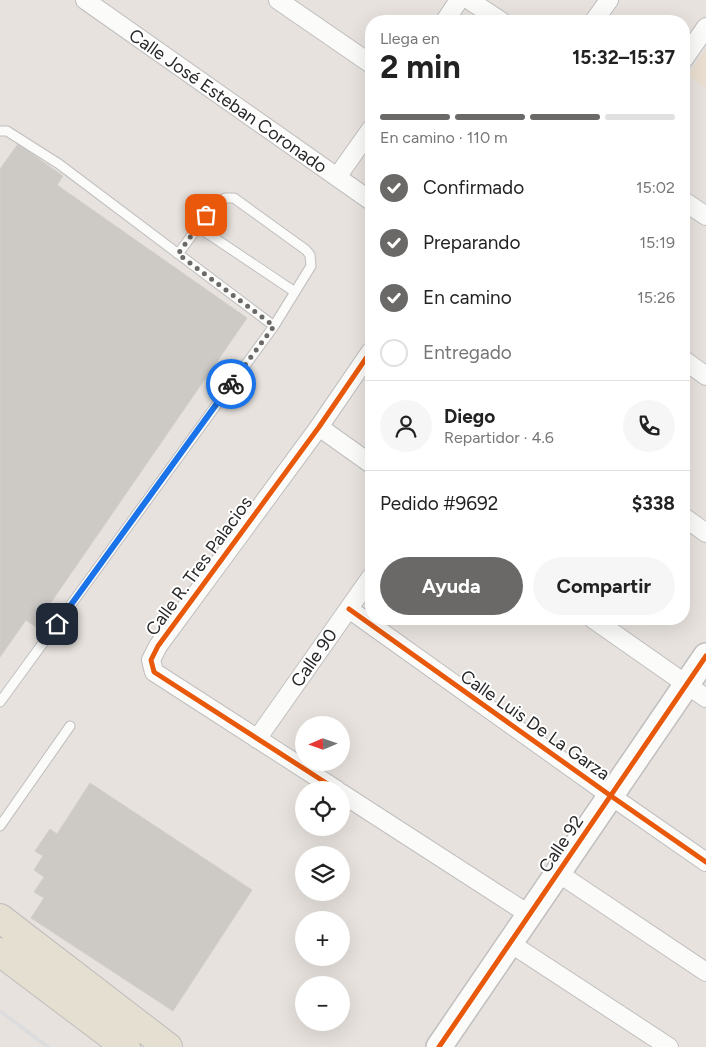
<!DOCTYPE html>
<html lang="es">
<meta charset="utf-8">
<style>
body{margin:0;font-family:Figtree,sans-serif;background:#f6f6f6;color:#222;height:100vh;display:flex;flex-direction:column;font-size:19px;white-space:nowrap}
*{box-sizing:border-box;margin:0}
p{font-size:16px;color:#767676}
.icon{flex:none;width:28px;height:28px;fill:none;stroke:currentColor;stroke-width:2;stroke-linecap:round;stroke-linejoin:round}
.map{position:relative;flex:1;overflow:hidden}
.panel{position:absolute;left:365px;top:15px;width:325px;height:610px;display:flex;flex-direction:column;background:#fff;border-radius:20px;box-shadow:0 5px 20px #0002}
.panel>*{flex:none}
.needle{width:32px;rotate:268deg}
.controls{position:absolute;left:295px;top:716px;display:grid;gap:10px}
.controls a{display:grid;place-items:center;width:55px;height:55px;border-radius:50%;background:#fff;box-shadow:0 5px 20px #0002;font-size:25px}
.pin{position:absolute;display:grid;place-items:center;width:42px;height:42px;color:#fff;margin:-21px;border-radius:10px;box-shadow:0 2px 8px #0006}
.courier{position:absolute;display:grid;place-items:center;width:50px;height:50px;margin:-25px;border:4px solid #1a73e8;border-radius:50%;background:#fff;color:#222;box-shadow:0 1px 6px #0007}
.head em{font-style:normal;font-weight:700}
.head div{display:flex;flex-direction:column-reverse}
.head{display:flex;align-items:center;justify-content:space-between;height:85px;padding:0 15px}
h1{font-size:32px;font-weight:700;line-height:38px}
.bar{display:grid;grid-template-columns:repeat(4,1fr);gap:8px 5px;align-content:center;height:60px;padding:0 15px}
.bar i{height:6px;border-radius:4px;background:#e0e0e0}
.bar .active{background:#6b6967}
.bar p{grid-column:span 4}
.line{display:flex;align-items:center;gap:12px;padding:0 15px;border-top:1px solid #e0e0e0}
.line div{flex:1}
.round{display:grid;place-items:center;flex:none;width:52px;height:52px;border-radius:26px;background:#f6f6f6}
ol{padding:0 15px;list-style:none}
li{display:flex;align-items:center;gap:15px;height:55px}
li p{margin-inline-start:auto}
li .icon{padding:5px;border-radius:50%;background:#6b6967;color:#fff;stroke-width:4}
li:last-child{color:#767676}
li i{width:28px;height:28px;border:2px solid #e0e0e0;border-radius:50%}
.button{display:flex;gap:10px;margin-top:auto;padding:10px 15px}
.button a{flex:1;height:58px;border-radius:30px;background:#6b6967;color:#fff;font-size:20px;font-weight:700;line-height:58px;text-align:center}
.button a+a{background:#f6f6f6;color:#222}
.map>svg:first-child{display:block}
</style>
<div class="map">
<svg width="706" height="1047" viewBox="0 0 706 1047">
<rect width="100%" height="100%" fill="#e7e2dd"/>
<!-- education -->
<path fill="#eadfd1" d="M 706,49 L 706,88 L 688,75 Z"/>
<!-- building -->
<path fill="#cdcac6" stroke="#d2cec9" d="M 18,144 L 63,176 L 57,185 L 247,318 L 43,614 L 47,617 L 39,629 L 26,620 L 0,657 L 0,169 Z
M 90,783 L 252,890 L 173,1011 L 31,918 L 44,898 L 34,892 L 44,877 L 34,870 L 43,856 L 35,851 L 50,829 L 57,834 Z"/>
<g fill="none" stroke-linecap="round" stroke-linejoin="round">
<defs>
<path id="lane" d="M 0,131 L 7,131 L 59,164 L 274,326
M 198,227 L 295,292
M 0,702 L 274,326 L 311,266 L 310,255 L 306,250 L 234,198 L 225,198 L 215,204 L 178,254
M 0,826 L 70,726"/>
<path id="street" d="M 85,0 L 371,201
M 278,0 L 371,64
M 469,0 L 501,21
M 445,21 L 459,0
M 594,21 L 609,0
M 684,59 L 706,27
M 337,177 L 371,129
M 684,201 L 706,216
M 684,360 L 706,376
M 319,427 L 371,464
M 684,517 L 706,533
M 349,609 L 611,796 L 706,862
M 593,619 L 706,698
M 257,739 L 371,577
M 337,790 L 154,672 L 151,660 L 158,646 L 319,427 L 371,351
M 341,793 L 530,915
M 558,873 L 706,972
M 510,943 L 669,1047"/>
<path id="secondary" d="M 439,1047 L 706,656"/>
<path id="primary" d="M 0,918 L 168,1047
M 0,952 L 126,1047"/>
</defs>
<!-- lane casing -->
<use href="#lane" stroke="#c0bebf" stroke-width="11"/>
<!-- street casing -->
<use href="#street" stroke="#c0bebf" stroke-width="20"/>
<!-- secondary casing -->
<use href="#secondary" stroke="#c0bebf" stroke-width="28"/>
<!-- primary casing -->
<use href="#primary" stroke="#bfbdbc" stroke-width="30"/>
<!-- lane -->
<use href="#lane" stroke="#fbfbfa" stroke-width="9"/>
<!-- street -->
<use href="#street" stroke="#fbfbfa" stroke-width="18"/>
<!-- secondary -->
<use href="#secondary" stroke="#fbfbfa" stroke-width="25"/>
<!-- primary -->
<use href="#primary" stroke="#e5dfd2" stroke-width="28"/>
<!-- rail -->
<path stroke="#dcdcde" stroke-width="4" d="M 0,1011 L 48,1047"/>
<defs>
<path id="cycleway" d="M 349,609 L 611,796 L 706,862
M 337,790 L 154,672 L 151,660 L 158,646 L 319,427 L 371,351
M 439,1047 L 706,656"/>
</defs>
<!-- cycleway casing -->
<use href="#cycleway" stroke="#fff" stroke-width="8"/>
<!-- cycleway -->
<use href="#cycleway" stroke="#e8590c" stroke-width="5"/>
</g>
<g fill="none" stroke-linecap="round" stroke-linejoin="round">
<!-- done -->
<path stroke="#6b6967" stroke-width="5" stroke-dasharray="0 9" d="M 206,215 L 178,254 L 274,326 L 231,384"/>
<!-- route -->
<path stroke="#1a73e8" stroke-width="6" d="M 57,624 L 231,384"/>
</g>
<g text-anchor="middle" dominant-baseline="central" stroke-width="4" stroke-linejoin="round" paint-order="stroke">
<!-- street labels -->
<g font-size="18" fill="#282828" stroke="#fff">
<text transform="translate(228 101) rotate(35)">Calle José Esteban Coronado</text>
<text transform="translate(199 566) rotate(-54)">Calle R. Tres Palacios</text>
<text transform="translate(314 658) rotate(-55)">Calle 90</text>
<text transform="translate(535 725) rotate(35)">Calle Luis De La Garza</text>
<text transform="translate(561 844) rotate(-56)">Calle 92</text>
</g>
</g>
</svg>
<div class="controls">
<a><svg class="needle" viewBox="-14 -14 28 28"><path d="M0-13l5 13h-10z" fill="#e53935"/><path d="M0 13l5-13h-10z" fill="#767676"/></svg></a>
<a><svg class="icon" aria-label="locate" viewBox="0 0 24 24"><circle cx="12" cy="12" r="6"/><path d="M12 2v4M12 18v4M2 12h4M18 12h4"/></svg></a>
<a><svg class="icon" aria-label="layers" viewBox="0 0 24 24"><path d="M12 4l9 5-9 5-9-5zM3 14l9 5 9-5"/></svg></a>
<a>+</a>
<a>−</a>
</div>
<div class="pin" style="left:206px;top:215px;background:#ea580c"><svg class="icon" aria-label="bag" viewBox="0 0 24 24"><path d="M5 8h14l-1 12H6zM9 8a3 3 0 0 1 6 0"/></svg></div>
<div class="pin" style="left:57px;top:624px;background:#1f2937"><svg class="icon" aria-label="home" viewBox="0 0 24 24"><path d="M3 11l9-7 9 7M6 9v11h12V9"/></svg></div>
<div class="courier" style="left:231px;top:384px"><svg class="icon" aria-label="bike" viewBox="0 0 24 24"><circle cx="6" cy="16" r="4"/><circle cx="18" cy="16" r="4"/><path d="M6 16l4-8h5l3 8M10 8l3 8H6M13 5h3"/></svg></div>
<section class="panel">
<div class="head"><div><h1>2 min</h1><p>Llega en</p></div><em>15:32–15:37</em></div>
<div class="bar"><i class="active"></i><i class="active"></i><i class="active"></i><i></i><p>En camino · 110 m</p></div>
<ol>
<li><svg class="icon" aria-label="check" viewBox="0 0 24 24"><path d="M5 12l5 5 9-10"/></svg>Confirmado<p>15:02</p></li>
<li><svg class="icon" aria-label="check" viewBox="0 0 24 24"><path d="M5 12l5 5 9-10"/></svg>Preparando<p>15:19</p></li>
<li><svg class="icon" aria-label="check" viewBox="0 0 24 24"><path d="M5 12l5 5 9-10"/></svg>En camino<p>15:26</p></li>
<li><i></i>Entregado</li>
</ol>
<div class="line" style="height:90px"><a class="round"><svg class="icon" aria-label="person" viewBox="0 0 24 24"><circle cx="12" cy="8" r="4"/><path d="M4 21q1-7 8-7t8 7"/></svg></a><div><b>Diego</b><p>Repartidor · 4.6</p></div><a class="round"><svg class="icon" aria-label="phone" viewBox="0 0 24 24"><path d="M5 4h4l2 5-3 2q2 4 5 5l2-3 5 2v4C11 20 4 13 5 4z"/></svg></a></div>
<div class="line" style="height:65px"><div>Pedido #9692</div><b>$338</b></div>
<div class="button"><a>Ayuda</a><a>Compartir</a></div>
</section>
</div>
